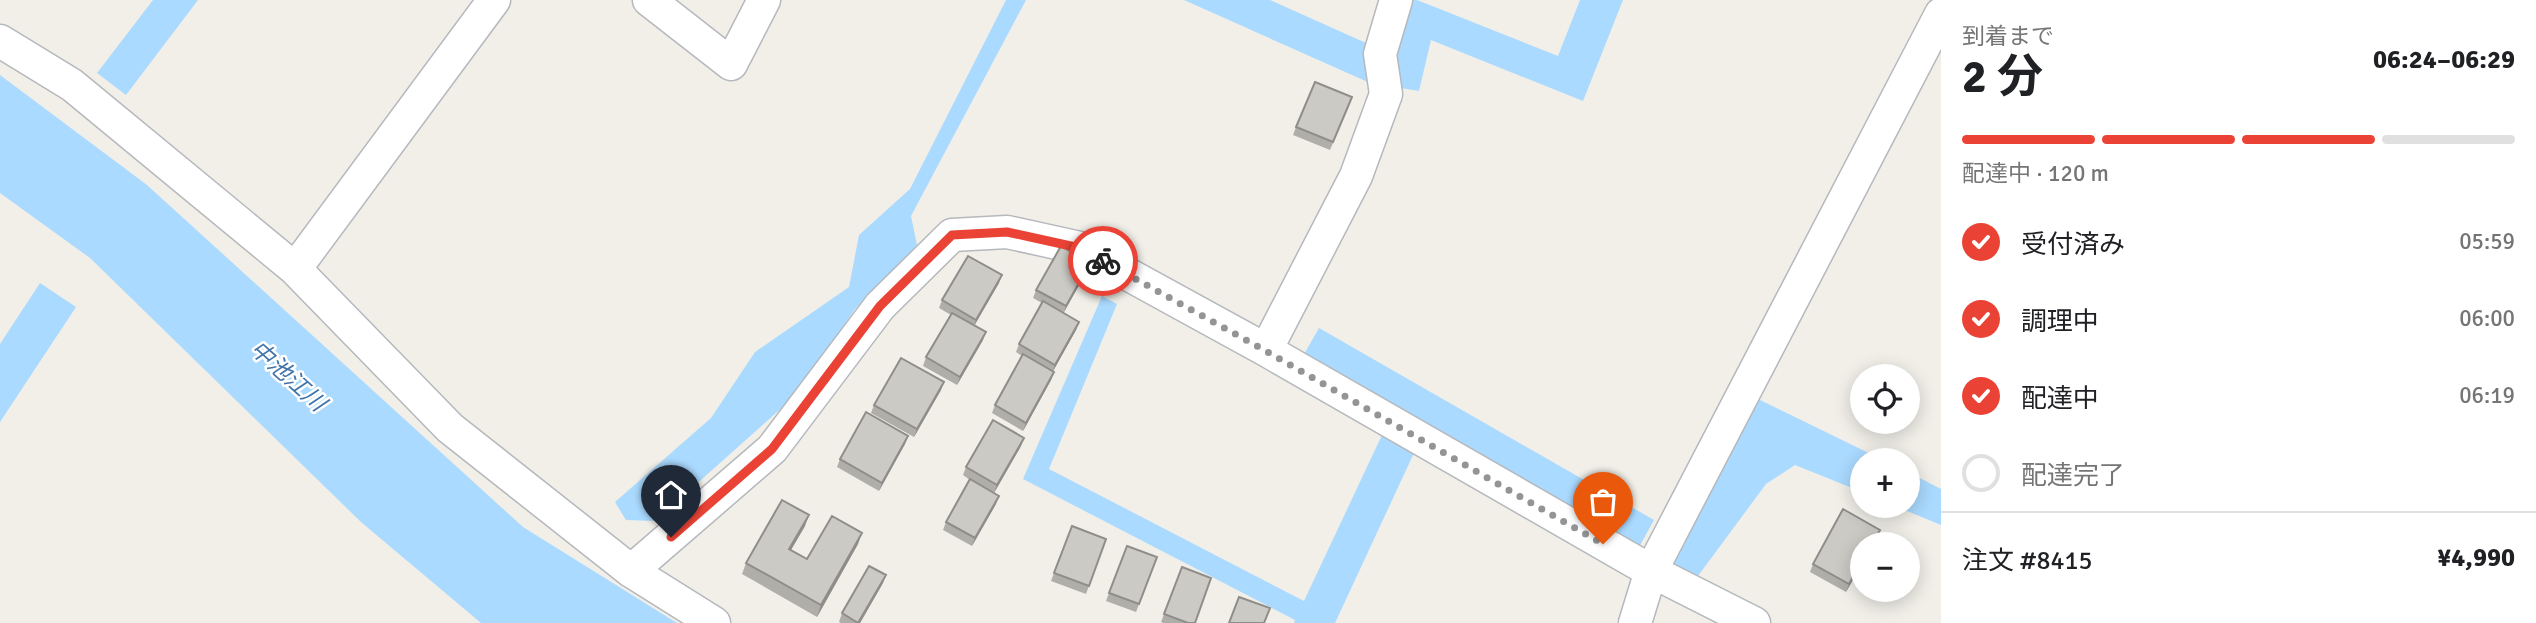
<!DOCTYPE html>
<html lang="ja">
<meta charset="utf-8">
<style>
body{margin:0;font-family:Signika,"Noto Sans JP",sans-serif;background:#f6f6f6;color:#202124;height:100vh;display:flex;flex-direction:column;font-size:26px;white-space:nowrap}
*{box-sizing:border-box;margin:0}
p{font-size:23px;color:#757577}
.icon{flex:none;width:38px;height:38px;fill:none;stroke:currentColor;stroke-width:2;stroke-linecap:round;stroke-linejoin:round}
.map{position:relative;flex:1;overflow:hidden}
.sheet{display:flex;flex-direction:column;background:#fff;width:595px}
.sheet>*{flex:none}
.buttons{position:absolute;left:1850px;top:364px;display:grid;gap:14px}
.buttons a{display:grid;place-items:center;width:70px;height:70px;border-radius:50%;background:#fff;box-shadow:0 4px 18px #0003;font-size:35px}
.pin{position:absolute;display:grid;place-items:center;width:60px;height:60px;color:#fff;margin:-72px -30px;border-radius:50% 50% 50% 0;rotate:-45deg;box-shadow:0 0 7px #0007}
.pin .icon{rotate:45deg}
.courier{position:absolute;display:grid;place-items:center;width:70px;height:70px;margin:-35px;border:5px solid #ea4335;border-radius:50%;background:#fff;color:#222;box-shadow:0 2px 9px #0007}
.head em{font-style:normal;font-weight:700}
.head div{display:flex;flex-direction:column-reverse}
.head{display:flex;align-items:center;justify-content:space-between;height:119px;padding:0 21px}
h1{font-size:46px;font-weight:700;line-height:52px}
.bar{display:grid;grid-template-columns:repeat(4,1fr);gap:10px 7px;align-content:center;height:84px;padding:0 21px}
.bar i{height:9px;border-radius:5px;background:#e0e0e0}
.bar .selected{background:#ea4335}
.bar p{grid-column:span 4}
.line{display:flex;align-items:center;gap:18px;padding:0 21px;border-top:2px solid #e0e0e0}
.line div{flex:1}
ol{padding:0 21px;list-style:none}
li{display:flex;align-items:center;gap:21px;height:77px}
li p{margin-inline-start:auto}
li .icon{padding:7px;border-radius:50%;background:#ea4335;color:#fff;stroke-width:4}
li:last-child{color:#757577}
li i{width:38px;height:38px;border:4px solid #e0e0e0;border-radius:50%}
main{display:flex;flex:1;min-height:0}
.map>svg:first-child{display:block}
</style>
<main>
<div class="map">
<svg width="1941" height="623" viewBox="0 0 1941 623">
<rect width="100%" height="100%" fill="#f1efe8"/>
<!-- water -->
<path fill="#aadaff" d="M 153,0 L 198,0 L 126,95 L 97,73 Z
M 1006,0 L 1026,0 L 911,216 L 917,245 L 855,309 L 795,396 L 655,521 L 626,520 L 615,502 L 711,418 L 755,352 L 849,287 L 859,235 L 910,189 Z
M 1184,0 L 1270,0 L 1366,43 L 1370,59 L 1394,64 L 1412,0 L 1417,0 L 1558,56 L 1580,0 L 1623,0 L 1583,101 L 1431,40 L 1419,91 L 1370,83 Z
M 0,75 L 147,185 L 523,527 L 677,623 L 481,623 L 361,522 L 90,258 L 0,193 Z
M 40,283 L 76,307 L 0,422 L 0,344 Z
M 1102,296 L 1117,304 L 1049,469 L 1304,601 L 1382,435 L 1414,453 L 1335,623 L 1294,623 L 1295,620 L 1023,479 Z
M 1319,328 L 1654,520 L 1638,549 L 1303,356 Z
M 1756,398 L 1883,460 L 1862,460 L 1862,492 L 1795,465 L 1766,484 L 1695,580 L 1668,565 Z
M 1908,472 L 1941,489 L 1941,525 L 1895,506 L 1908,506 Z"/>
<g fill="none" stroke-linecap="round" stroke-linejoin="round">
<defs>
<path id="minor" d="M 649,0 L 731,64 L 764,0
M 0,41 L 72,85 L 295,269 L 450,428 L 631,571 L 714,623
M 295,269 L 494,0
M 1266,350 L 1356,176 L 1386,94 L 1380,54 L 1396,0
M 631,571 L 772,449 L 880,306 L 952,235 L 1007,232 L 1080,248 L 1266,350 L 1651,571 L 1754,623
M 1635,623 L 1651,571 L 1941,14"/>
</defs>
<!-- minor casing -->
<use href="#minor" stroke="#b5b8bc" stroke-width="35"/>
<!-- minor -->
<use href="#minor" stroke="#fff" stroke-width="32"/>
</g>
<!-- wall -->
<path fill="#afaea9" d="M 1349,106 L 1330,150 L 1293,135 L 1296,127 Z
M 1087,271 L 1063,313 L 1079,322 L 1076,330 L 1053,371 L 1051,380 L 1023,431 L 992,413 L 995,405 L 1022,356 L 1016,352 L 1019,344 L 1042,303 L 1033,298 L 1036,290 Z
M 999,283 L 974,325 L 983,340 L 957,385 L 923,366 L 926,357 L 951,315 L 939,308 L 942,300 Z
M 941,390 L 914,437 L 871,413 L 874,405 Z
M 905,444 L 879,491 L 837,467 L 840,459 Z
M 1021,446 L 994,493 L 996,504 L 972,546 L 943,530 L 946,522 L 970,480 L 963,475 L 966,467 Z
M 805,526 L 791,550 L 807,559 L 858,544 L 817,617 L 742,574 L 746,563 Z
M 1072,526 L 1106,539 L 1086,594 L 1051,581 Z
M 1880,530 L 1877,538 L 1846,592 L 1810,572 L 1813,564 Z
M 1157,557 L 1136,612 L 1106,601 L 1109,593 Z
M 1182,567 L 1195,623 L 1163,623 L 1161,622 Z
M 883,583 L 860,623 L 841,623 L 839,622 L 842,613 Z"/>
<!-- shaded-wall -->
<path fill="#8f8d8a" d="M 1090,263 L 1087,271 L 1063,314 L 1066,306 Z
M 1002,275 L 999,283 L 973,328 L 976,320 Z
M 1079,322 L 1076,330 L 1052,373 L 1055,365 Z
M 986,332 L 983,340 L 957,385 L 960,377 Z
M 1054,372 L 1051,380 L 1023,431 L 1026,423 Z
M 944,382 L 941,390 L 914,437 L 917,429 Z
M 908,436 L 905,444 L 879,491 L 882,483 Z
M 1024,438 L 1021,446 L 994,493 L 997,485 Z
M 999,496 L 996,504 L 972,546 L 975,538 Z
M 809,515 L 805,526 L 785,560 L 789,549 Z
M 862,533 L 858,544 L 817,617 L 821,605 Z
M 1862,561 L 1862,564 L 1846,592 L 1849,584 Z
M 886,575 L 883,583 L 860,623 L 859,623 Z"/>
<!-- building -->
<path fill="#cccac5" stroke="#8f8d8a" stroke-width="2" d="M 1315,82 L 1352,97 L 1333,142 L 1296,127 Z
M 1061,246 L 1090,263 L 1066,306 L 1036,290 Z
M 968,256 L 1002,275 L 976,320 L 942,300 Z
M 1043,301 L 1079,322 L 1055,365 L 1019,344 Z
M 952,313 L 986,332 L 960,377 L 926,357 Z
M 1023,354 L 1054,372 L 1026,423 L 995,405 Z
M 901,358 L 944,382 L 917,429 L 874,405 Z
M 866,412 L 908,436 L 882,483 L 840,459 Z
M 993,420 L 1024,438 L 997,485 L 966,467 Z
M 970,479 L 999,496 L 975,538 L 946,522 Z
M 782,500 L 809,515 L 789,549 L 807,559 L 832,516 L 862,533 L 821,605 L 746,563 Z
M 1843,509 L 1880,530 L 1872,544 L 1862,544 L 1862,561 L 1849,584 L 1813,564 Z
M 1072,526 L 1106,539 L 1089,586 L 1054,573 Z
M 1127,546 L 1157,557 L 1139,604 L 1109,593 Z
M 869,566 L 886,575 L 858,623 L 842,613 Z
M 1182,567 L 1211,578 L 1195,623 L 1188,623 L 1164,614 Z
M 1239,597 L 1270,608 L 1264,623 L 1229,623 Z"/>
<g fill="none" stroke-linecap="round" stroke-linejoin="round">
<!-- done -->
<path stroke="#929495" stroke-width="7" stroke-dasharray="0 12.6" d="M 1103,261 L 1266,351 L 1603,544"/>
<!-- route -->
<path stroke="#ea4335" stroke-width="9" d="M 671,537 L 772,449 L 880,306 L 952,235 L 1007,232 L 1080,248 L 1103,261"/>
</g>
<g text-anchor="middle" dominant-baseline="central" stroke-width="5" stroke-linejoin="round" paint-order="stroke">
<!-- water labels -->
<g font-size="23" font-style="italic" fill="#4174aa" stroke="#fff">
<text transform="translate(288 376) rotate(42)">中池江川</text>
</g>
</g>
</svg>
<div class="buttons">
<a><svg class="icon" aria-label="locate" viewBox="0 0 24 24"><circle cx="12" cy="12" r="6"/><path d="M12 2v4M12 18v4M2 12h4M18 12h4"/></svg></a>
<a>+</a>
<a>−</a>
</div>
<div class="pin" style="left:1603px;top:544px;background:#ea580c"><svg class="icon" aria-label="bag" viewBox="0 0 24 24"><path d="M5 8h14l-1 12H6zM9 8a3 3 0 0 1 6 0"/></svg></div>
<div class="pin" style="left:671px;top:537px;background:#1f2937"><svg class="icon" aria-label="home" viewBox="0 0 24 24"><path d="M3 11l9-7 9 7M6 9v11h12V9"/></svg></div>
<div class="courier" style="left:1103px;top:261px"><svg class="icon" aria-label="bike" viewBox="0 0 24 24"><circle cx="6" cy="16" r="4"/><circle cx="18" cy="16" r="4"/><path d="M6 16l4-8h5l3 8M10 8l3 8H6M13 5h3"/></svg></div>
</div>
<section class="sheet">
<div class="head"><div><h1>2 分</h1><p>到着まで</p></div><em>06:24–06:29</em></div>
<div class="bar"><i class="selected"></i><i class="selected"></i><i class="selected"></i><i></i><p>配達中 · 120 m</p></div>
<ol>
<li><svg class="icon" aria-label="check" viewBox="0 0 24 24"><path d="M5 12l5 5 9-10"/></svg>受付済み<p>05:59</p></li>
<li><svg class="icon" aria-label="check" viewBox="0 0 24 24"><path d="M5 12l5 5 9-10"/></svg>調理中<p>06:00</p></li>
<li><svg class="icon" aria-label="check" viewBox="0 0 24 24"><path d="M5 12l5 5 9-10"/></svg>配達中<p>06:19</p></li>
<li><i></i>配達完了</li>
</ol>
<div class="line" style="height:91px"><div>注文 #8415</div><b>¥4,990</b></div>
</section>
</main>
